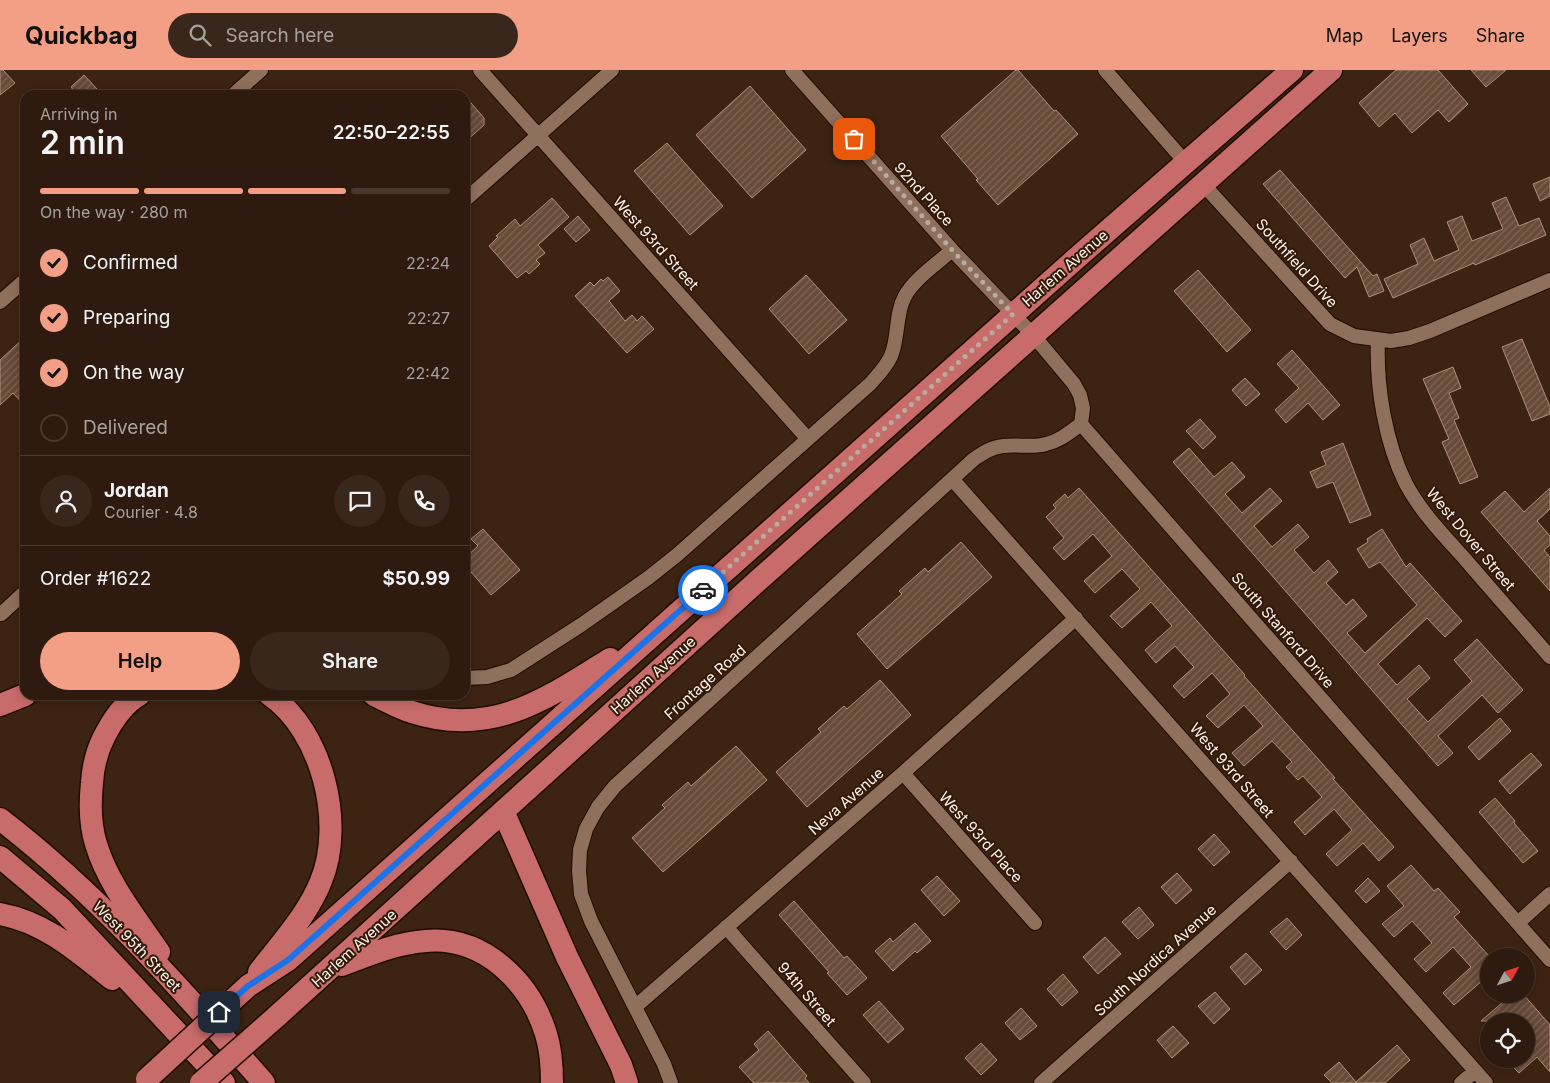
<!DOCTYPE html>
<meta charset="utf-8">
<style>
body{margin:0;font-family:Inter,sans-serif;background:#3a271c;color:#f1f3f6;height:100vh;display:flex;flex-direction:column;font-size:19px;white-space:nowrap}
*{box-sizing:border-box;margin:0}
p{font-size:16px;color:#a7a19e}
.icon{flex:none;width:28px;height:28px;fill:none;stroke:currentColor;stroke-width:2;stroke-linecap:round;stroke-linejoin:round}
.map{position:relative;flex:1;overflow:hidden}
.drawer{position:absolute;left:20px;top:20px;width:450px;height:610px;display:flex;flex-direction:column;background:#2e1a0e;border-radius:15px;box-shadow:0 2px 12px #0003,0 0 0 1px #49382e}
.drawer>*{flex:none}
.needle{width:32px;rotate:50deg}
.tools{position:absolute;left:1480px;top:878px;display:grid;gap:10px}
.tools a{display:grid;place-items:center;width:55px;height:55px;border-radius:50%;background:#2e1a0e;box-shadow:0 2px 12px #0003,0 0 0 1px #49382e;font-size:25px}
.pin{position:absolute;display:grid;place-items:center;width:42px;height:42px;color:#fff;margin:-21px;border-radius:10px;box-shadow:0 2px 8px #0006}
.courier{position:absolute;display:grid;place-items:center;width:50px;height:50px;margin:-25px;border:4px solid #1a73e8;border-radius:50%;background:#fff;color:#222;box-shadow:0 1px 6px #0007}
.overview em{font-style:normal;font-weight:600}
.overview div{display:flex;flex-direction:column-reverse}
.overview{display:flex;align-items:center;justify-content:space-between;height:85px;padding:0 20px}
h1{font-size:32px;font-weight:600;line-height:38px}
.bar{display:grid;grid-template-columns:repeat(4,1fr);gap:8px 5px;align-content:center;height:60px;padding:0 20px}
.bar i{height:6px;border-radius:4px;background:#49382e}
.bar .current{background:#f39f86}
.bar p{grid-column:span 4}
.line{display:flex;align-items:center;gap:12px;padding:0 20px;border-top:1px solid #49382e}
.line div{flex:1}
.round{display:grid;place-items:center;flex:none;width:52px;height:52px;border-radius:26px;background:#3a271c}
ol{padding:0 20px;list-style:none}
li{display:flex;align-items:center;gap:15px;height:55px}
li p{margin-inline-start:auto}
li .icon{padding:5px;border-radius:50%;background:#f39f86;color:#111;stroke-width:4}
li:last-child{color:#a7a19e}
li i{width:28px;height:28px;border:2px solid #49382e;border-radius:50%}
.action{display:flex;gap:10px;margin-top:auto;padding:10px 20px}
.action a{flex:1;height:58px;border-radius:30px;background:#f39f86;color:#111;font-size:20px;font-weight:600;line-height:58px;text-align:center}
.action a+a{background:#3a271c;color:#f1f3f6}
header{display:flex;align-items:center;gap:30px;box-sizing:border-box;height:70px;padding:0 25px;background:#f39f86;color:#111}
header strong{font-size:24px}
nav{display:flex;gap:28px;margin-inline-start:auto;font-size:18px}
.search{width:350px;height:45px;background:#3a271c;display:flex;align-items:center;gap:12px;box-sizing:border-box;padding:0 18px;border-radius:28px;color:#a7a19e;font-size:19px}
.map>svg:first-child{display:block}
</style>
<header>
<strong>Quickbag</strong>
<div class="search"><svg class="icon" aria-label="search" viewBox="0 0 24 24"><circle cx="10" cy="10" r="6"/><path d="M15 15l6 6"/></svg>Search here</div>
<nav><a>Map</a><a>Layers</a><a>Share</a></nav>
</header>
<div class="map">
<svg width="1550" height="1013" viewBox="0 0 1550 1013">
<defs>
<pattern id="building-hatch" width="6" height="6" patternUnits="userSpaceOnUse" patternTransform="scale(1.25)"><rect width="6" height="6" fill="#674a38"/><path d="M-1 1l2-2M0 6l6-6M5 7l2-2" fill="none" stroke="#7e6555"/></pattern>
</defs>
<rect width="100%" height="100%" fill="#3d2312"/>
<!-- building -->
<path fill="url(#building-hatch)" stroke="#b08f7b" d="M 0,0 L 3,0 L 15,13 L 0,25 Z
M 1016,0 L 1018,0 L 1054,41 L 1056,40 L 1078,64 L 998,135 L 976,110 L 978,109 L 941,66 Z
M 1396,0 L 1438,0 L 1468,34 L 1449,52 L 1438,40 L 1412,63 L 1395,43 L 1379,57 L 1359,33 Z
M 1471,0 L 1506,0 L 1486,17 Z
M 84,5 L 97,19 L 90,25 L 77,25 L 71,17 Z
M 750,16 L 806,80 L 752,128 L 696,65 Z
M 465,26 L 484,48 L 484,55 L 465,72 Z
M 667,73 L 723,136 L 690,165 L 634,101 Z
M 1280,100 L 1373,206 L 1377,204 L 1384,221 L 1369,227 L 1357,197 L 1345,208 L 1263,114 Z
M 1550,107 L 1550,126 L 1540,131 L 1533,114 Z
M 1506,127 L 1519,156 L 1539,148 L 1546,165 L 1475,195 L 1474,193 L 1393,228 L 1384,209 L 1418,194 L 1410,175 L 1424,168 L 1434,191 L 1459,180 L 1447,152 L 1462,146 L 1472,171 L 1503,159 L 1492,133 Z
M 552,128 L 569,147 L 538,175 L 545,183 L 536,190 L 540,194 L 529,204 L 526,201 L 517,208 L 489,176 L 498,167 L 496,166 L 515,149 L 520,156 Z
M 578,146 L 590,160 L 576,172 L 564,159 Z
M 1198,200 L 1251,260 L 1227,282 L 1174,221 Z
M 806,205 L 847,250 L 809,284 L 769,239 Z
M 608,207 L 620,221 L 609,231 L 625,251 L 632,245 L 637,251 L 642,246 L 654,259 L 627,283 L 575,226 L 590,212 L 594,216 L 601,209 L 603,211 Z
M 25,267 L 25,336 L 13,323 L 0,335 L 0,290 Z
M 1522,269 L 1550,337 L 1550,344 L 1532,351 L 1502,277 Z
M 1292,280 L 1340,335 L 1323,350 L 1308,333 L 1286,353 L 1275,340 L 1299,318 L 1277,294 Z
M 1453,297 L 1461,318 L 1449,323 L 1459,348 L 1454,350 L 1478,407 L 1460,414 L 1442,372 L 1449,369 L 1423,309 Z
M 1245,308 L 1260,324 L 1246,336 L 1232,320 Z
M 1200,349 L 1216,367 L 1203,379 L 1186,361 Z
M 1343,373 L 1371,445 L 1350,453 L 1333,412 L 1317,418 L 1310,402 L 1326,395 L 1321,382 Z
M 1189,378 L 1214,407 L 1232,392 L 1245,407 L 1225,424 L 1242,443 L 1270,418 L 1282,431 L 1254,456 L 1272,477 L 1298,454 L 1309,467 L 1294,480 L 1314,503 L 1328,490 L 1338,502 L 1326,513 L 1346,535 L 1353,529 L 1367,546 L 1347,563 L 1365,583 L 1417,535 L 1380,492 L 1369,498 L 1357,479 L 1368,472 L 1367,469 L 1382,459 L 1406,497 L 1410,493 L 1462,551 L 1445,567 L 1427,548 L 1378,594 L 1397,615 L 1419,595 L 1430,608 L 1407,629 L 1428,652 L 1472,611 L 1454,590 L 1477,569 L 1523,620 L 1498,643 L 1482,625 L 1438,666 L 1453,683 L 1438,696 L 1173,392 Z
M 1079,418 L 1245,605 L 1244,606 L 1335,708 L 1333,709 L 1394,777 L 1379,791 L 1363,773 L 1337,796 L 1326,784 L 1352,760 L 1334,739 L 1305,765 L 1294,752 L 1322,727 L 1303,706 L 1298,710 L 1286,697 L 1292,692 L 1272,671 L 1244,696 L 1232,683 L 1263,656 L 1244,635 L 1218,658 L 1206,646 L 1230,624 L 1212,603 L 1184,628 L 1173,616 L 1194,597 L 1175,576 L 1156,593 L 1145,580 L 1172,556 L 1151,532 L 1122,558 L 1110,546 L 1140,519 L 1122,499 L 1095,523 L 1084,511 L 1112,486 L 1093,464 L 1064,490 L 1053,478 L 1064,468 L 1046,447 L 1056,438 L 1053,435 L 1065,424 L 1068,428 Z
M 1550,418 L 1550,439 L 1537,451 L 1550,466 L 1550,475 L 1544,480 L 1550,487 L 1550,521 L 1481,442 L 1505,421 L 1524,442 Z
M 483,459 L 520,500 L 491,525 L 465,495 L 465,488 L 478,476 L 471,469 Z
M 961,472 L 992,507 L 887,599 L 857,564 L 902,524 L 899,521 L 925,498 L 928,502 Z
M 880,610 L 911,645 L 807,737 L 776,702 L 821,662 L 818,659 L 844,636 L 847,639 Z
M 1500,648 L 1511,661 L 1479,690 L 1468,677 Z
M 736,676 L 767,710 L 663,802 L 632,768 L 665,738 L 662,735 L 688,712 L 691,716 Z
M 1531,683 L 1542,695 L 1510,724 L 1499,711 Z
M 1495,728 L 1515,751 L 1514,753 L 1538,781 L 1523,793 L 1479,742 Z
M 1214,764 L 1230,782 L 1214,796 L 1198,779 Z
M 1411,795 L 1434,821 L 1438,818 L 1460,842 L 1454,847 L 1489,886 L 1489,917 L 1483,910 L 1454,935 L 1443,923 L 1471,897 L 1453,877 L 1426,902 L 1414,889 L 1432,873 L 1412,851 L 1394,867 L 1382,854 L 1404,836 L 1387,816 Z
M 1177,803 L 1192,820 L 1176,834 L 1161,817 Z
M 937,806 L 960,831 L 944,846 L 921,820 Z
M 1368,808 L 1380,821 L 1366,833 L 1355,821 Z
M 794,831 L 844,888 L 847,886 L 867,908 L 847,925 L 827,903 L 829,902 L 779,845 Z
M 1139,837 L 1154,855 L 1138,869 L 1122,852 Z
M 1287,848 L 1302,865 L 1286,880 L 1270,862 Z
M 915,853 L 931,871 L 917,883 L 915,881 L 893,901 L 875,881 L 890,868 L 893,872 Z
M 1105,867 L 1121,884 L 1098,904 L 1083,887 Z
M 1246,883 L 1262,900 L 1245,915 L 1230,897 Z
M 1063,904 L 1078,922 L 1062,936 L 1047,919 Z
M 1215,922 L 1230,939 L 1214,954 L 1198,936 Z
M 1495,924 L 1523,924 L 1550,955 L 1550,1002 L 1537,987 L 1519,1003 L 1505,989 L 1526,989 L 1526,951 L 1481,951 L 1503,932 Z
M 879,931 L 904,959 L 888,973 L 863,945 Z
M 1021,938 L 1037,956 L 1020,970 L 1005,953 Z
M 1173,956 L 1189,973 L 1172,988 L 1157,970 Z
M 768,961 L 807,1006 L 805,1008 L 809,1013 L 754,1013 L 739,997 L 759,980 L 754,974 Z
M 981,973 L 997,990 L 981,1005 L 965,988 Z
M 1397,975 L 1410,990 L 1385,1013 L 1332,1013 L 1324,1005 L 1339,992 L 1356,1012 Z"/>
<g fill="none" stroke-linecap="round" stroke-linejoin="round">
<defs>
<path id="minor" d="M 480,0 L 807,368
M 792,0 L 952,180 L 1033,265 L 1074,314 L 1080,325 L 1083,338 L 1081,354 L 1550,890
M 1105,0 L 1186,93
M 233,25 L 261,0
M 1203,114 L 1330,254 L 1354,266 L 1391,271 L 1409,268 L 1430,261 L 1550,210
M 465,130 L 612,0
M 0,232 L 25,210
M 1378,270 C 1376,316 1385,372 1406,414 C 1421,442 1444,466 1465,489 C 1493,522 1522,554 1550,587
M 953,410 L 1486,1013
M 1,544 L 25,522
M 465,608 L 487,607 L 511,600 L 581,555 L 648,508 L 677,485 L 870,314 C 878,305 886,297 891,286 C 899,267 895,244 905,226 C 915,208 937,194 952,180
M 903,703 L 1035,853
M 1518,853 L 1550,824
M 726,857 L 864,1013
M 635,937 L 903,703 L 1076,548
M 671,1013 L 664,994 L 591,851 L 581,824 L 579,801 L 580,780 L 586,759 L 598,737 L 615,716 L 974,389 C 983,383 992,377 1003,376 C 1017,374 1032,378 1046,374 C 1060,371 1070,362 1081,354
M 1041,1013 L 1291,791
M 1461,1013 L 1475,1001"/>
<path id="primary" d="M 139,625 C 123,634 113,650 105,665 C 97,680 93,696 92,713 C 90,732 90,755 96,774 C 108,814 136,848 159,882
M 374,625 C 387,631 399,638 412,642 C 491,668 546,629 610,589
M 0,635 L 25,625
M 503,741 L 567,887 L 621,995 L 627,1013
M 0,749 C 99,825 182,920 264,1013
M 0,787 L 62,839 L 224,1013
M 0,844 C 45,852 78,882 112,909
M 342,895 C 369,885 396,873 426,871 C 484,866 530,912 546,964 C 551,980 552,997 552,1013
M 259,902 C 281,873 307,846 321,811 C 345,753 322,661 270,625
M 248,916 L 288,890 L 1080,185 L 1292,0
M 276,947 L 762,507 L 1331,0"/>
</defs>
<!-- minor casing -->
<use href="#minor" stroke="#230b00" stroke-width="16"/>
<!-- primary casing -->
<use href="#primary" stroke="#230b00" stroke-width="25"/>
<!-- minor -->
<use href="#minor" stroke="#8f705d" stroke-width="14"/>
<!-- primary -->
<use href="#primary" stroke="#c76c6b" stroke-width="22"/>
<defs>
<path id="primary-bridge" d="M 147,1009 L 248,916
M 201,1013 L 276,947"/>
</defs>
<!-- primary-bridge casing -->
<use href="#primary-bridge" stroke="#230b00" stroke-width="25" stroke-linecap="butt"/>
<!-- primary-bridge -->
<use href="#primary-bridge" stroke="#c76c6b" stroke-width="22"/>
</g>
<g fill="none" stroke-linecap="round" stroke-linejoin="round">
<!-- done -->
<path stroke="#baaaa0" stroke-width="5" stroke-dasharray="0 9" d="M 703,520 L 1013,244 L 952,180 L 854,69"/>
<!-- route -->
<path stroke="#1a73e8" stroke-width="6" d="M 219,942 L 248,916 L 288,890 L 703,520"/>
</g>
<g text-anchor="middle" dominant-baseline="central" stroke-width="4" stroke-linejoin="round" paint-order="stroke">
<!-- street labels -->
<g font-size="15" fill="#fdf2ec" stroke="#331908">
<text transform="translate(924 124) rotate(48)">92nd Place</text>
<text transform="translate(656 173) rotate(48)">West 93rd Street</text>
<text transform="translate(1297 193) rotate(48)">Southfield Drive</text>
<text transform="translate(1065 198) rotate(-41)">Harlem Avenue</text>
<text transform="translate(1471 469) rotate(50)">West Dover Street</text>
<text transform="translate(1283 560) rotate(49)">South Stanford Drive</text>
<text transform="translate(653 605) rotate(-42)">Harlem Avenue</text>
<text transform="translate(705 612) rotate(-42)">Frontage Road</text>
<text transform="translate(1232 700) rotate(49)">West 93rd Street</text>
<text transform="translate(846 731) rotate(-41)">Neva Avenue</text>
<text transform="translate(981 767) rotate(48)">West 93rd Place</text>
<text transform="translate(137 876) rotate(46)">West 95th Street</text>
<text transform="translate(354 878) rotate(-42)">Harlem Avenue</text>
<text transform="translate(1155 890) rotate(-42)">South Nordica Avenue</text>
<text transform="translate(807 924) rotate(49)">94th Street</text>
</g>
</g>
</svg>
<div class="tools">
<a><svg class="needle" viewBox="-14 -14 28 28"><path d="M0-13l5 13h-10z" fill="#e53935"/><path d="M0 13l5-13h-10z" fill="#a7a19e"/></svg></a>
<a><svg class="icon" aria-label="locate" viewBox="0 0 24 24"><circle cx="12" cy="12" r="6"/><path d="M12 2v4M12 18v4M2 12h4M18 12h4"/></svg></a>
</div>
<div class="pin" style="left:854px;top:69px;background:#ea580c"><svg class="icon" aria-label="bag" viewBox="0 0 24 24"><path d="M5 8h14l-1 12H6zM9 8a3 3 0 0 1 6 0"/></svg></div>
<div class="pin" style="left:219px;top:942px;background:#1f2937"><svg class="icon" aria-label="home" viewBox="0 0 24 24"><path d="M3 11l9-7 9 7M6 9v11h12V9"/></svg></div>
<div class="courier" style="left:703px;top:520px"><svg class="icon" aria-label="car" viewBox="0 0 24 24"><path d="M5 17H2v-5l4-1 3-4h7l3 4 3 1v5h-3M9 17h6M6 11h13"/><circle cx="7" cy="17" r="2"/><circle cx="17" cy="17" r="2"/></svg></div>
<section class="drawer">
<div class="overview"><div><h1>2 min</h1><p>Arriving in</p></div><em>22:50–22:55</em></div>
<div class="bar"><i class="current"></i><i class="current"></i><i class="current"></i><i></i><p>On the way · 280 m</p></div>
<ol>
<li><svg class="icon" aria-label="check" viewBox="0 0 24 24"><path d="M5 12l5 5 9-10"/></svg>Confirmed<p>22:24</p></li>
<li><svg class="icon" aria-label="check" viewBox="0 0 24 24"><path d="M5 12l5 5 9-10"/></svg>Preparing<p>22:27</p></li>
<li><svg class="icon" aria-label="check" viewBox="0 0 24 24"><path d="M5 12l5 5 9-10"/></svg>On the way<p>22:42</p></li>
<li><i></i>Delivered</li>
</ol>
<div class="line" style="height:90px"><a class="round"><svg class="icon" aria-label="person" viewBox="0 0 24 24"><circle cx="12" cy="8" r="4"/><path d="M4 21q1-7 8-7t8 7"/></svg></a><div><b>Jordan</b><p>Courier · 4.8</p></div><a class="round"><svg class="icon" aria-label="chat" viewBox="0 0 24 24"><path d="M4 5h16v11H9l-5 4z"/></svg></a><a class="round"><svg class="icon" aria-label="phone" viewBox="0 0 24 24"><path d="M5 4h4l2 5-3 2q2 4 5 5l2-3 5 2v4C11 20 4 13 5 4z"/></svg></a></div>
<div class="line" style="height:65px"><div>Order #1622</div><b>$50.99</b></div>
<div class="action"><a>Help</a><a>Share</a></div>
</section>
</div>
